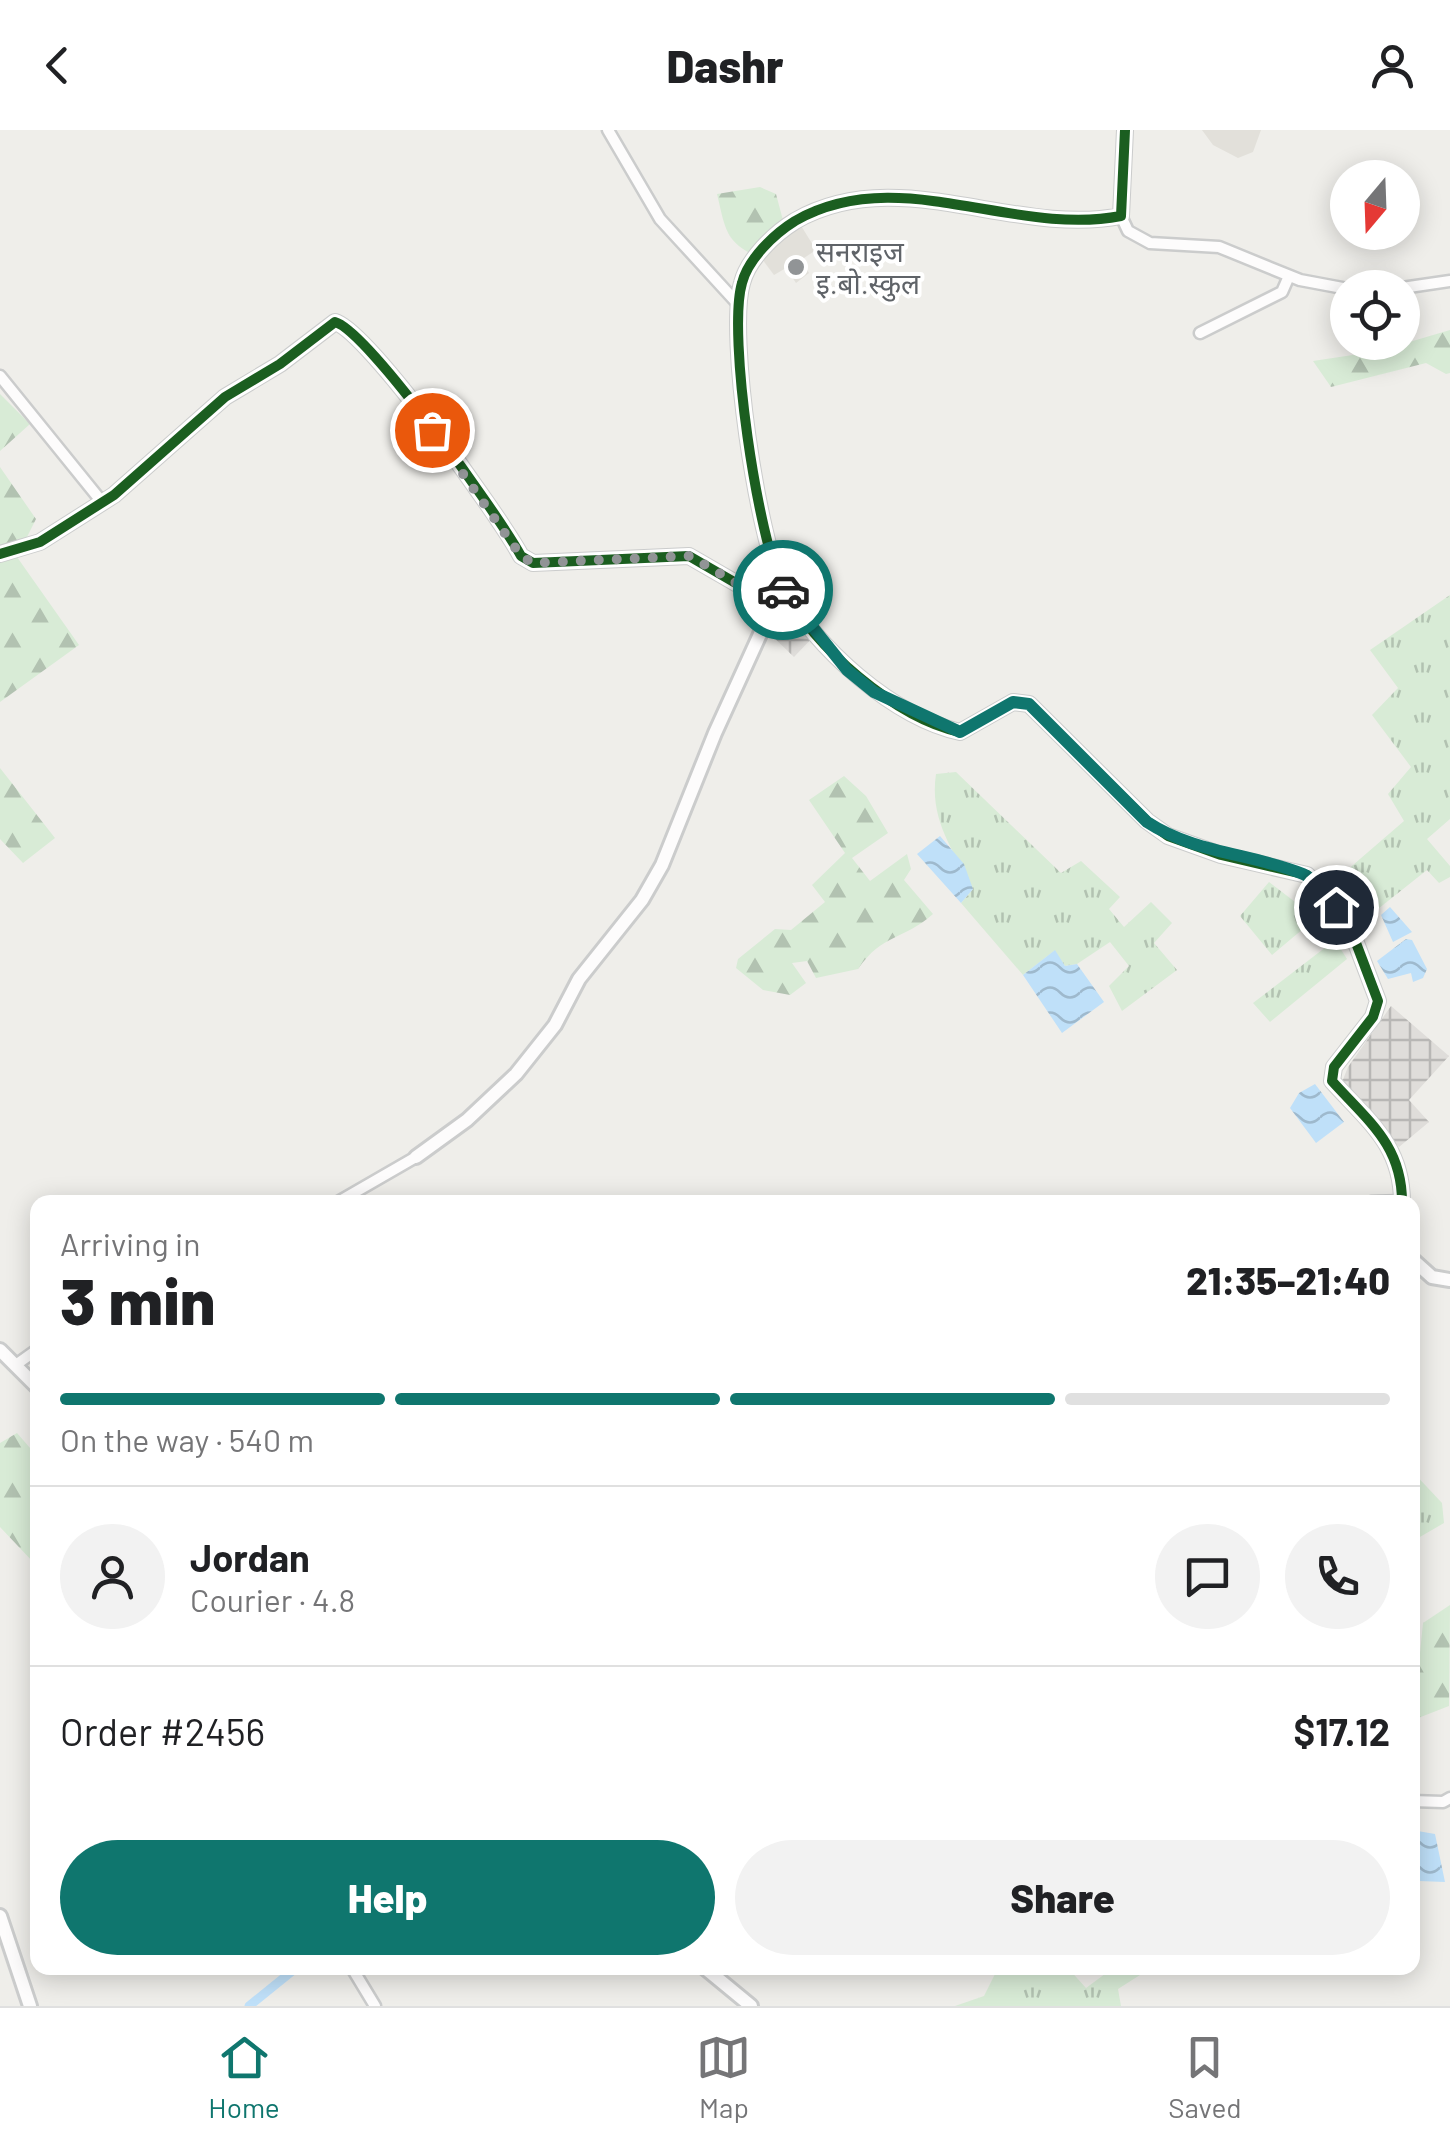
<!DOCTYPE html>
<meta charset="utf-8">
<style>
body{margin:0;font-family:Barlow,"Noto Sans Devanagari",sans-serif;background:#f2f2f2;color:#202124;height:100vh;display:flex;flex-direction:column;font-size:38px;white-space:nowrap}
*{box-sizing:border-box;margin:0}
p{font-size:32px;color:#757577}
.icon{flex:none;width:55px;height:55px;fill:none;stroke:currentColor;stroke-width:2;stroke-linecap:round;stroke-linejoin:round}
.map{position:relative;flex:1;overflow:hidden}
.drawer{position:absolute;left:30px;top:1065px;width:1390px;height:780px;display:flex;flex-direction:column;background:#fff;border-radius:20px;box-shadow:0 5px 25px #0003}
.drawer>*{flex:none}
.needle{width:65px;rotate:199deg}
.tools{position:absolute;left:1330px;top:30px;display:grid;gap:20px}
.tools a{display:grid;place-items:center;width:90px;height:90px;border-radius:50%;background:#fff;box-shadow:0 5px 25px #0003;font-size:50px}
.pin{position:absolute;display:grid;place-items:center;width:85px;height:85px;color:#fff;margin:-42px;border:5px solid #fff;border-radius:50%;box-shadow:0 2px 10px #0007}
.courier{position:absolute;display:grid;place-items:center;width:100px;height:100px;margin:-50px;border:8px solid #0f766e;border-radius:50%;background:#fff;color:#222;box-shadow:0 2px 12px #0007}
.summary em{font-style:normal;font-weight:800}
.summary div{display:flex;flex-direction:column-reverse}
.summary{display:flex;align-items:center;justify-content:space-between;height:170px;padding:0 30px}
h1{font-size:65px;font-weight:800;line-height:75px}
.bar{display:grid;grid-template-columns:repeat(4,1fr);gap:15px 10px;align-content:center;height:120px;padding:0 30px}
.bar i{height:12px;border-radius:8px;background:#e0e0e0}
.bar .current{background:#0f766e}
.bar p{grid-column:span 4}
.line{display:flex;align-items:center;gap:25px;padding:0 30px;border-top:2px solid #e0e0e0}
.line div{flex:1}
.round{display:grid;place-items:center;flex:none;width:105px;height:105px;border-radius:52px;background:#f2f2f2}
.button{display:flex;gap:20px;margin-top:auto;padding:20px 30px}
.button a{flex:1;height:115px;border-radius:60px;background:#0f766e;color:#fff;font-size:40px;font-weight:800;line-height:115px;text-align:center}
.button a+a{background:#f2f2f2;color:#202124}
header{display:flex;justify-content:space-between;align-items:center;height:130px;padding:0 30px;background:#fff;font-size:45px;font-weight:800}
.tabs{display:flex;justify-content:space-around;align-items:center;height:140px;border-top:2px solid #e0e0e0;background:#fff;font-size:28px;color:#757577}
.tabs a{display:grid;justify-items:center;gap:5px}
.tabs .current{color:#0f766e}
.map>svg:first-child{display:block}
</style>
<header><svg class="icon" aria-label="back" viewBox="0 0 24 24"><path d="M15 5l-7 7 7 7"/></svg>Dashr<svg class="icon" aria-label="person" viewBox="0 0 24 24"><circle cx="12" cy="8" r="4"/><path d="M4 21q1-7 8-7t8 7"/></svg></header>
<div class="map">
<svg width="1450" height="1876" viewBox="0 0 1450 1876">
<defs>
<pattern id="industrial-grid" width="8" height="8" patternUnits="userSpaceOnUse" patternTransform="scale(2.5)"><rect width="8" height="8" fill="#dfddda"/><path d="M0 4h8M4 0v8" fill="none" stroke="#b8b7b5"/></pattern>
<pattern id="grass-tufts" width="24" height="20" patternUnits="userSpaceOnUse" patternTransform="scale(2.5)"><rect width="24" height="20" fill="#d8ebd6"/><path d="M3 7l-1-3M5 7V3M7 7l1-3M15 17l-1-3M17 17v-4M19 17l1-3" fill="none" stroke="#b2c2b1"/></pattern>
<pattern id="forest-firs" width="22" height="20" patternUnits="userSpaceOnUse" patternTransform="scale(2.5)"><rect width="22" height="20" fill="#d8ebd6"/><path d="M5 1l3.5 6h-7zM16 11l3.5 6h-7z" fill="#b2c2b1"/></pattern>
<pattern id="water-waves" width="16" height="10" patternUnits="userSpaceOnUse" patternTransform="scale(2.5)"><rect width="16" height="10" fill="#bfe0f9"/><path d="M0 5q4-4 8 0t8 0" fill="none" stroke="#9eb9cd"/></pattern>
</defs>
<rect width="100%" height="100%" fill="#efeeea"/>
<!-- industrial -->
<path fill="url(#industrial-grid)" d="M 791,480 L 816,504 L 794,527 L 769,503 Z
M 1391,876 L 1449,926 L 1409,970 L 1429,992 L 1399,1017 L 1342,952 L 1348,937 Z"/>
<!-- education -->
<path fill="#e2e0da" d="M 1202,0 L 1261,0 L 1253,22 L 1238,28 L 1213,15 Z
M 800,94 L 816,120 L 801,130 L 809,143 L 796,153 L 786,138 L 774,145 L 762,129 Z"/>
<!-- grass -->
<path fill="url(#grass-tufts)" d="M 1450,465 L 1450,689 L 1427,709 L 1450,736 L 1450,747 L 1439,753 L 1427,740 L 1354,798 L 1331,754 L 1404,691 L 1388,664 L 1411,637 L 1372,585 L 1398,558 L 1370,520 Z
M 956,642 L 1061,743 L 1081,731 L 1120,767 L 1109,779 L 1124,797 L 1151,772 L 1172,793 L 1154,813 L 1177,840 L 1122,881 L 1109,856 L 1129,836 L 1110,812 L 1077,834 L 1065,836 L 1054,821 L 1023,845 L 961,773 L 973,759 C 954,721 929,690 936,644 Z
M 1269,752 L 1316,788 L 1272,825 L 1240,786 Z
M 1335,810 L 1347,829 L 1270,892 L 1253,873 Z
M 1412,1341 L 1442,1373 L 1444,1393 L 1413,1411 Z
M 998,1838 L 1068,1838 L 1086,1858 L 1113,1838 L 1151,1838 L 1118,1859 L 1121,1876 L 955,1876 L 984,1866 Z"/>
<!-- forest -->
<path fill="url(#forest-firs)" d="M 760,57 L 776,64 L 784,94 L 752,124 C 724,111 724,92 717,64 Z
M 1450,200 L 1450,243 L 1446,244 L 1426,233 L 1331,257 L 1313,231 L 1379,221 Z
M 0,264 L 30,294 L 0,321 Z
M 0,337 L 36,389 L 17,427 L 79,515 L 0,572 Z
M 0,638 L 55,708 L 23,733 L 0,709 Z
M 844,646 L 866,666 L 888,703 L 852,728 L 870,751 L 907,724 L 911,739 L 904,750 L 933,784 C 902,811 883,803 858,839 L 816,848 L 807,831 L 792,833 L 806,853 L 790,865 L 763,860 L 736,838 L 738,829 L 775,799 L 791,800 L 825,772 L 812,755 L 845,723 L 809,670 Z
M 17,1303 L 37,1326 L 34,1433 L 0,1397 L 0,1313 Z
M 1450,1475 L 1449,1576 L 1413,1590 L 1413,1527 L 1420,1523 L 1423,1493 Z"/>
<!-- water -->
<path fill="url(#water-waves)" d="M 940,706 L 964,734 L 973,759 L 961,773 L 917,724 Z
M 1390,777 L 1412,802 L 1393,812 L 1381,785 Z
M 1406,809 L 1412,810 L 1427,839 L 1423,848 L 1413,852 L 1411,843 L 1388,849 L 1377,831 Z
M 1055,820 L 1065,836 L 1077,834 L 1104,872 L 1062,903 L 1023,845 Z
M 1315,954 L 1344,992 L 1316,1013 L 1290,978 L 1299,963 Z
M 1412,1700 L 1435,1704 L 1445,1752 L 1419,1751 L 1413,1736 Z"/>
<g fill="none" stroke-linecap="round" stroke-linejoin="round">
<!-- canal -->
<path stroke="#bfe0f9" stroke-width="9" d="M 249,1876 L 296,1838"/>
<defs>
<path id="minor" d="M 608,0 L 660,89 L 738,174
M 1121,86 L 1128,101 L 1150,113 L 1219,117 L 1300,150 L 1348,159
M 1402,158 L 1450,151
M 1200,203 L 1282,162 L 1289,146
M 0,246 L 102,372
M 338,1072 L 416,1027
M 1371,1072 L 1402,1071
M 17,1234 L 38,1219
M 1412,1671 L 1443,1672 L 1450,1668
M 352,1838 L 375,1876"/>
<path id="tertiary" d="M 1125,0 L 1121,86 C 1012,107 898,32 795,91 C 774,104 748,129 742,153 C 727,204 758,410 783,458 C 814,517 895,588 960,602 L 1013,572 L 1029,574 L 1147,691 L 1168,706 L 1221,725 L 1307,745 L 1335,777 L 1353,805 L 1378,871 L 1373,887 L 1334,937 L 1332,951 C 1368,991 1402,1015 1402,1072
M 0,424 L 40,412 L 114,365 L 225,267 L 280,234 L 335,192 C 368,201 500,387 521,426 L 533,433 L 689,426 L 772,474
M 416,1027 L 467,990 L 516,944 L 555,895 L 579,849 L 642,770 L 662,735 L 715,603 L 777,467
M 1412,1129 L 1432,1147 L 1450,1150
M 0,1220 L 38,1258
M 0,1786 L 30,1876
M 705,1838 L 751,1876"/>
</defs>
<!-- minor casing -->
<use href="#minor" stroke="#cbcccc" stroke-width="15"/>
<!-- tertiary casing -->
<use href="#tertiary" stroke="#cbcccc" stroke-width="18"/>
<!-- minor -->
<use href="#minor" stroke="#fdfcfc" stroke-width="10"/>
<!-- tertiary -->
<use href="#tertiary" stroke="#fdfcfc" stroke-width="12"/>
<defs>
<path id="cycleway" d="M 1125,0 L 1121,86 C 1012,107 898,32 795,91 C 774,104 748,129 742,153 C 727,204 758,410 783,458 C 814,517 895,588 960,602 L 1013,572 L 1029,574 L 1147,691 L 1168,706 L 1221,725 L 1307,745 L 1335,777 L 1353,805 L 1378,871 L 1373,887 L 1334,937 L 1332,951 C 1368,991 1402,1015 1402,1072
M 0,424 L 40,412 L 114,365 L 225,267 L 280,234 L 335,192 C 368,201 500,387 521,426 L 533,433 L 689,426 L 772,474"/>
</defs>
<!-- cycleway casing -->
<use href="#cycleway" stroke="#fff" stroke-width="16"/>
<!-- cycleway -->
<use href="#cycleway" stroke="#1b5e20" stroke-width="10"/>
</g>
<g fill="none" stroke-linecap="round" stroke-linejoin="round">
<!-- done -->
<path stroke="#919496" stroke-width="10" stroke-dasharray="0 18" d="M 432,300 L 521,426 L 533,433 L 690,426 L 772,474 L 783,460"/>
<!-- route -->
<path stroke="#0f766e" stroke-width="12" d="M 783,460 L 847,540 L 874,562 L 960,602 L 1013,572 L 1029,574 L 1147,692 C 1196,724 1251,723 1303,744 C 1315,749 1327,767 1336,777"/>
</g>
<!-- markers -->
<circle fill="#919496" stroke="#fff" stroke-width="4" cx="796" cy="137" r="10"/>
<g text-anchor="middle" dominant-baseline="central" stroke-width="8" stroke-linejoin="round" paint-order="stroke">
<!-- poi labels -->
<g font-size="28" fill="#5f6368" stroke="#fff" text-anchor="start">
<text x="816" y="121">सनराइज<tspan x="816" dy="32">इ.बाे.स्कुल</tspan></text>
</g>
</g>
</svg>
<div class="tools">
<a><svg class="needle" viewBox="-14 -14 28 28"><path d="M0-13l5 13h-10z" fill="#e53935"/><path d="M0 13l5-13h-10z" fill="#757577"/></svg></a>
<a><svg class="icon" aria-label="locate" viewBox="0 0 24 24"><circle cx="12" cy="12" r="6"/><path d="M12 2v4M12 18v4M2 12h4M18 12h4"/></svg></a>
</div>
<div class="pin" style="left:432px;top:300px;background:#ea580c"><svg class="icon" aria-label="bag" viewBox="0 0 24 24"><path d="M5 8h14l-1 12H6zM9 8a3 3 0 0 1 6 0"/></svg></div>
<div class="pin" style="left:1336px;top:777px;background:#1f2937"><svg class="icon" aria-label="home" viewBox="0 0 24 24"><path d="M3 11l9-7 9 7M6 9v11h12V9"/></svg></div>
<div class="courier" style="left:783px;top:460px"><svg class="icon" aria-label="car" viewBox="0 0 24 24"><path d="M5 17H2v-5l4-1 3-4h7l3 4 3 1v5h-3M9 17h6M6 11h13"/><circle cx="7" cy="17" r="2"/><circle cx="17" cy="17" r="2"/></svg></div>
<section class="drawer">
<div class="summary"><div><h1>3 min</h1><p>Arriving in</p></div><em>21:35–21:40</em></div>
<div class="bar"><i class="current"></i><i class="current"></i><i class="current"></i><i></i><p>On the way · 540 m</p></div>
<div class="line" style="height:180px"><a class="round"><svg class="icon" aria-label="person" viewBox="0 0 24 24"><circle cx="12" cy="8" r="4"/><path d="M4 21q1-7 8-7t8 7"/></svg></a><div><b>Jordan</b><p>Courier · 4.8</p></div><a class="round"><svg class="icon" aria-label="chat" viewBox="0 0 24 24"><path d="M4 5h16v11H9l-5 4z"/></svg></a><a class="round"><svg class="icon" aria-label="phone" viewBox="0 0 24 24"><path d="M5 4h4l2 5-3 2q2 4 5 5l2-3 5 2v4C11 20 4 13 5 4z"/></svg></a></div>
<div class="line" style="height:130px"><div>Order #2456</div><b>$17.12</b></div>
<div class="button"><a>Help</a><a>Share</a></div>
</section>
</div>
<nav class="tabs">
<a class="current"><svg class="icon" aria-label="home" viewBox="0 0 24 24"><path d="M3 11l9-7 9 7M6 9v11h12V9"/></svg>Home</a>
<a><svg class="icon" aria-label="map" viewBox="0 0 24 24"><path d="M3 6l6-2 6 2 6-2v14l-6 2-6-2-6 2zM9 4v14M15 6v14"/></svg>Map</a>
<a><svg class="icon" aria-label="saved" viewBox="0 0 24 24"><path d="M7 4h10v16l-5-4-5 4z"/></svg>Saved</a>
</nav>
